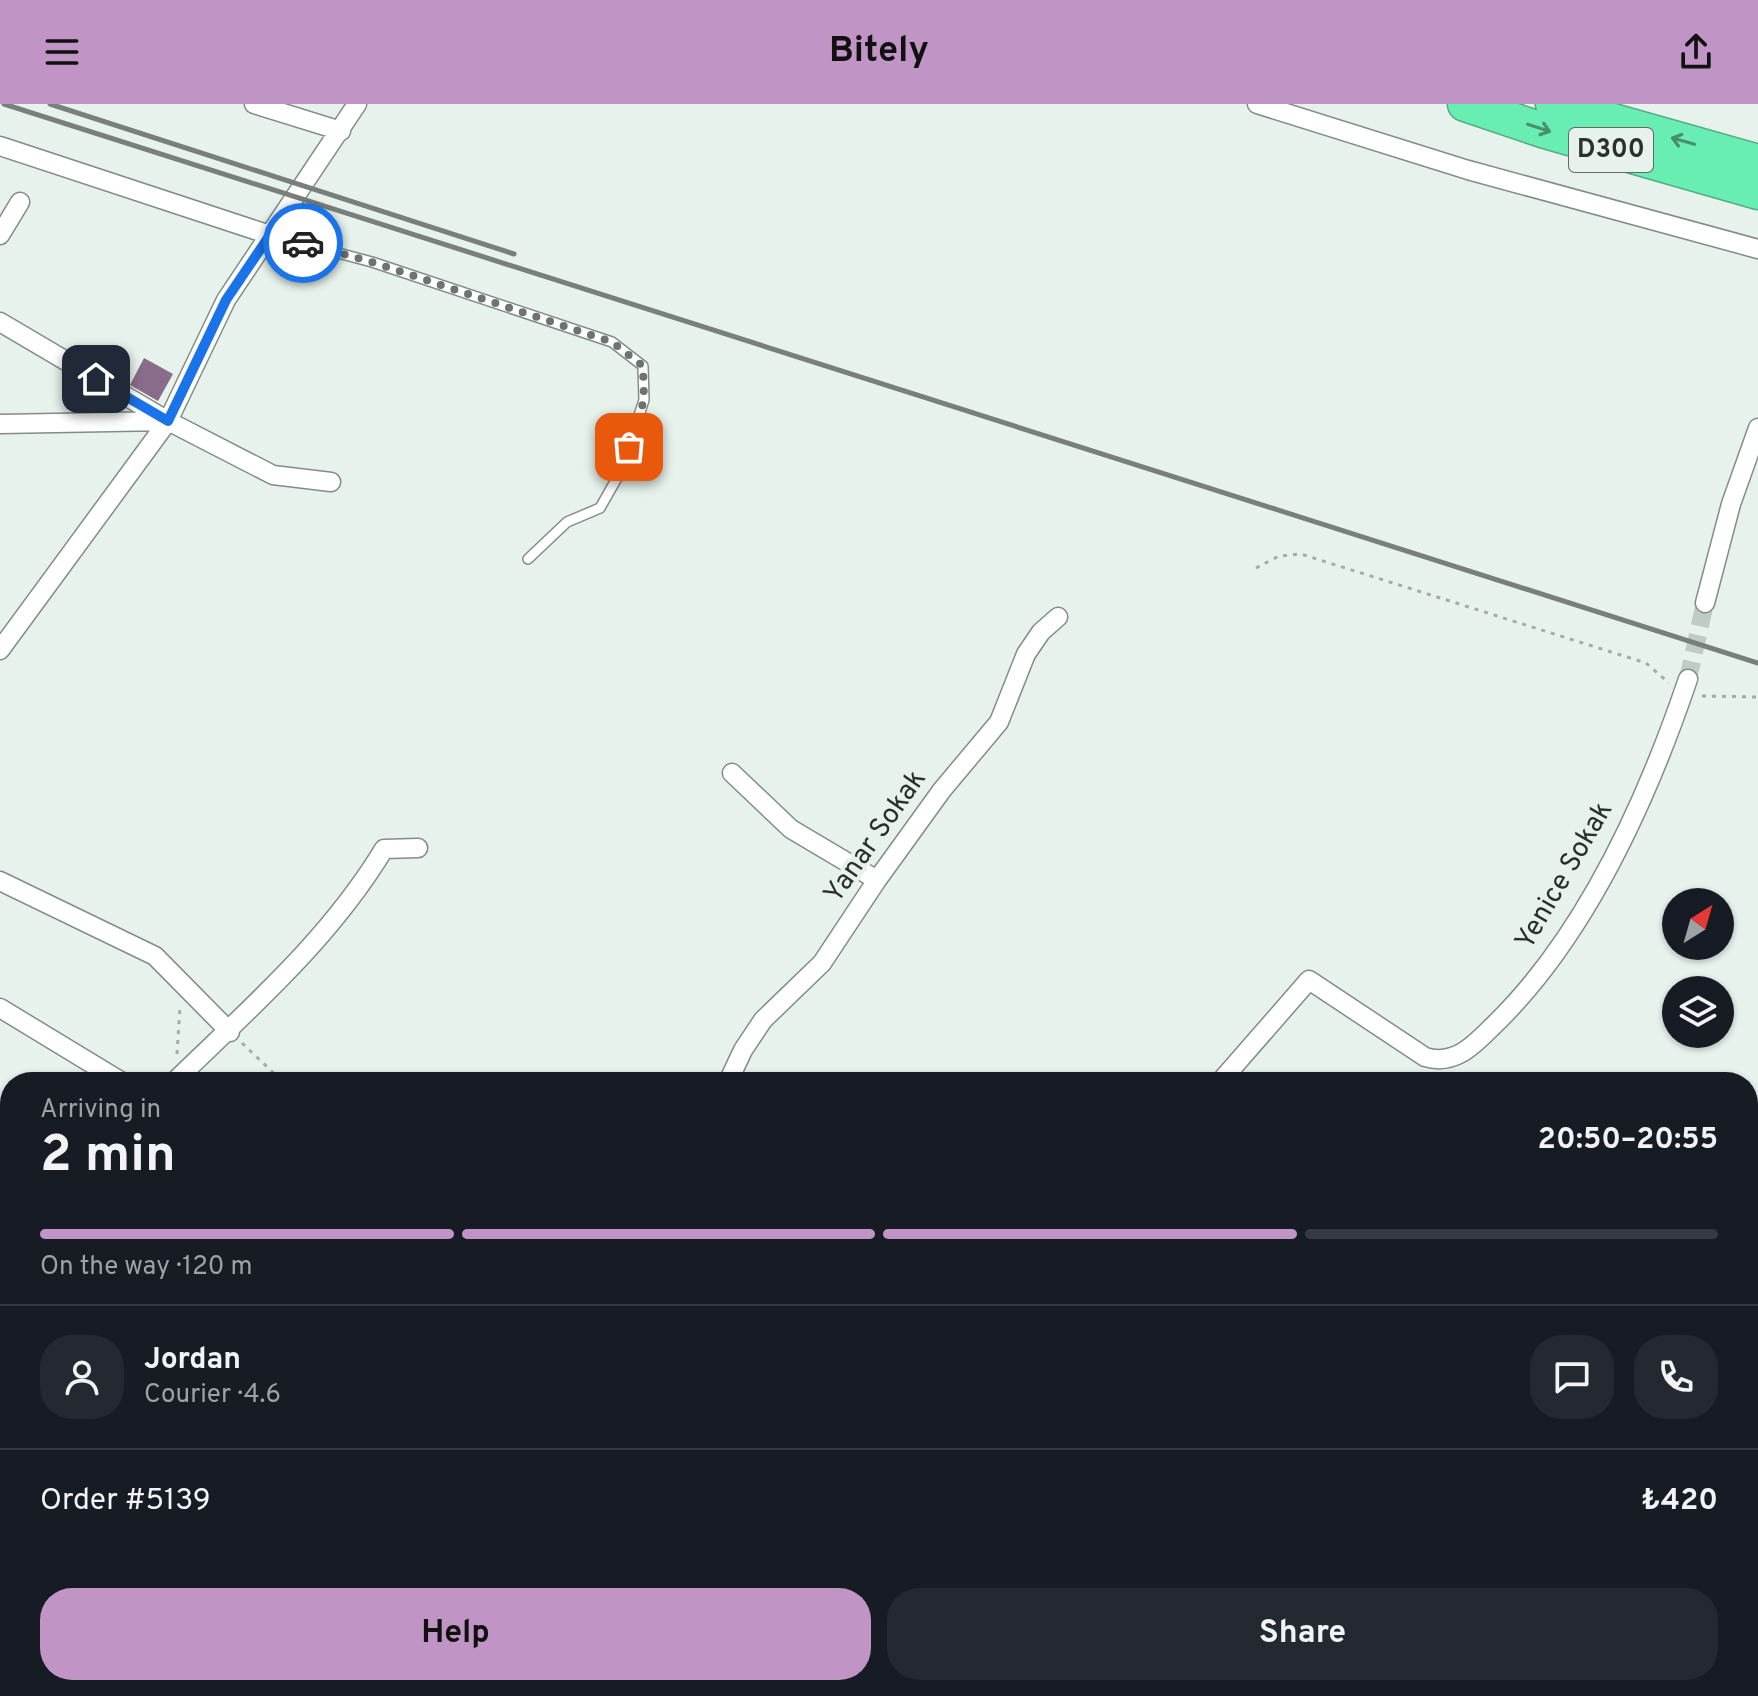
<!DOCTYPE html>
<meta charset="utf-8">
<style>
body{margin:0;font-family:Overpass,sans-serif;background:#242831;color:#f1f3f6;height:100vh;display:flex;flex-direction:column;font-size:30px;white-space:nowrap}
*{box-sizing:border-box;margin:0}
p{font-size:26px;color:#9ea1a6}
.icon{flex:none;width:44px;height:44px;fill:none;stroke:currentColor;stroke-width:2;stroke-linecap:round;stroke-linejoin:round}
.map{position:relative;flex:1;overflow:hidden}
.details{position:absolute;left:0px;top:968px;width:1758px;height:624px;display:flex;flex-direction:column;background:#171b24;border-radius:32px 32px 0 0;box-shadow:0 2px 6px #0004}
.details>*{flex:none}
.needle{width:52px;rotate:37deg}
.controls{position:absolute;left:1662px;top:784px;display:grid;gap:16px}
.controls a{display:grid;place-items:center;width:72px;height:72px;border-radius:50%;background:#171b24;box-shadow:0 2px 6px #0004;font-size:40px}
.pin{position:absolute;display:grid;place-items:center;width:68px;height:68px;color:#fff;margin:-34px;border-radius:16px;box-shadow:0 4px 12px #0006}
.courier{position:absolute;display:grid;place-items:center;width:80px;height:80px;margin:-40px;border:6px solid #1a73e8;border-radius:50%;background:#fff;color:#222;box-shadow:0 2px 10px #0007}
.overview em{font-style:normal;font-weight:700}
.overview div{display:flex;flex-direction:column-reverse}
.overview{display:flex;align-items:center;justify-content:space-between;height:136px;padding:0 40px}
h1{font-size:52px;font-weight:700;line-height:60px}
.bar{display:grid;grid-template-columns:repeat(4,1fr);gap:12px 8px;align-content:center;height:96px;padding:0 40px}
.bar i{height:10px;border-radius:6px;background:#363941}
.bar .active{background:#c094c5}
.bar p{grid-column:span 4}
.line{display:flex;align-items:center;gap:20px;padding:0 40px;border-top:2px solid #363941}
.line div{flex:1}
.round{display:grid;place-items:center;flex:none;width:84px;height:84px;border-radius:32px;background:#242831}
.cta{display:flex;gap:16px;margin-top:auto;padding:16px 40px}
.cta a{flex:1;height:92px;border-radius:32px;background:#c094c5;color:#111;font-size:32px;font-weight:700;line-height:92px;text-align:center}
.cta a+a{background:#242831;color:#f1f3f6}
header{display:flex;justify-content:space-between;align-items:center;height:104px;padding:0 40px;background:#c094c5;color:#111;font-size:36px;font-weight:700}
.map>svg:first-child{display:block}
</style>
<header><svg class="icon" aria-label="menu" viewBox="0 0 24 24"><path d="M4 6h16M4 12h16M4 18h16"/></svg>Bitely<svg class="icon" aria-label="share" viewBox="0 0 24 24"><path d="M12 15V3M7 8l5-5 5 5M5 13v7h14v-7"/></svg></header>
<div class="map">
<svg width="1758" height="1592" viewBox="0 0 1758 1592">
<rect width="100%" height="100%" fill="#e7f2ec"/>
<!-- building -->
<path fill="#896c8a" d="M 144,254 L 173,270 L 158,297 L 130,281 Z"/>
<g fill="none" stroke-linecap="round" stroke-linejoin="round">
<!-- street-tunnel -->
<path stroke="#c1cbc6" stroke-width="18" stroke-dasharray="18 9" stroke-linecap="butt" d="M 1688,575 L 1705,499"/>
<defs>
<path id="lane" d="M 270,131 L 372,158 L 612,238 L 643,262 L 644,296 L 621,367 L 600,404 L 567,418 L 528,455"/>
<path id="street" d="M 254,0 L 341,27
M 1257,0 L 1468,66 L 1758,145
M 0,42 L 270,131
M 0,131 L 20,98
M 0,218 L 168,317 L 273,371 L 331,378
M 0,320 L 166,317
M 1705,499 L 1731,400 L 1758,324
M 0,546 L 168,317 L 226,196 L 357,0
M 732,669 L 791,725 L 877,776
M 0,777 L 155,852 L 230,928
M 0,904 L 122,978
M 174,978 C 250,904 329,836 384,745 L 418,744
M 728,978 L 743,946 L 763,916 L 822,859 L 877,776 L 942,686 L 999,618 L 1026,550 L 1041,528 L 1058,513
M 1220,978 L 1309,876 L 1425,953 C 1454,962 1473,942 1492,923 C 1586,833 1647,696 1688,575
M 0,1228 L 10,1210
M 1748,1526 L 1758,1527
M 41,1592 L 47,1582
M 318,1592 L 321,1582
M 667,1592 L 670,1582
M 914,1592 L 919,1582
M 1612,1592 L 1613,1582"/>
<path id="highway" d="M 1465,0 L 1545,27 L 1758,88
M 1553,0 L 1758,58"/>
</defs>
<!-- lane casing -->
<use href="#lane" stroke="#838c87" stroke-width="12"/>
<!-- street casing -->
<use href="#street" stroke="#838c87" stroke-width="21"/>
<!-- highway casing -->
<use href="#highway" stroke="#53ab84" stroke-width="37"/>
<!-- path -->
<path stroke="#a4aca8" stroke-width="3" stroke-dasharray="4 6" stroke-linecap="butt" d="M 1256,464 L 1279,452 L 1301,450 L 1646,559 L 1669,579
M 1702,592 L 1758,593
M 242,939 L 283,978
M 177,950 L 180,902
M 1748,1097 L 1758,1099
M 1748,1361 L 1758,1363
M 785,1582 L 817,1592
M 972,1592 L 996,1582"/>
<!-- lane -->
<use href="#lane" stroke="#fff" stroke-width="9"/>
<!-- street -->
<use href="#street" stroke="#fff" stroke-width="18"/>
<!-- highway -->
<use href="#highway" stroke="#68eeb3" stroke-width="34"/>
<!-- rail -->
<path stroke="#79807c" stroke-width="5" d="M 4,0 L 1758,559
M 50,0 L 514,150"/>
</g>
<!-- one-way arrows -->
<defs><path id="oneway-shaft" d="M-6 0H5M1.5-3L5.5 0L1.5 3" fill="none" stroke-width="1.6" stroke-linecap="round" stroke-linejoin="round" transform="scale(2)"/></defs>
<g stroke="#4a8e70">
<use href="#oneway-shaft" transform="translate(1539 24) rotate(18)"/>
<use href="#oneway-shaft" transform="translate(1683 37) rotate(-164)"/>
</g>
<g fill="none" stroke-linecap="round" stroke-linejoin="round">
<!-- done -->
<path stroke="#6d7370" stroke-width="8" stroke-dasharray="0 14.4" d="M 303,139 L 372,158 L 612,238 L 643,262 L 644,296 L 629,343"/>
<!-- route -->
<path stroke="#1a73e8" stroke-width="10" d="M 96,275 L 168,317 L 226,196 L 270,131 L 303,139"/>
</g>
<g text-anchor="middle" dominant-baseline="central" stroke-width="8" stroke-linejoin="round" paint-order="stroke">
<!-- shield labels -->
<rect fill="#e7f2ec" stroke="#636a66" stroke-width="2" x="1569" y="24" width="84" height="44" rx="6"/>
<g font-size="26" font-weight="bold" fill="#2b2f2d">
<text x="1611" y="46">D300</text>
</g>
<!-- street labels -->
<g font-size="28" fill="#2b2f2d" stroke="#e7f2ec">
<text transform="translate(876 733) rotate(-55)">Yanar Sokak</text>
<text transform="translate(1565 772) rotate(-60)">Yenice Sokak</text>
</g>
</g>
</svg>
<div class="controls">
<a><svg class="needle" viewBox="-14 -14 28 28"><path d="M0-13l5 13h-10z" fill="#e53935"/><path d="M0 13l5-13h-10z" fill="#9ea1a6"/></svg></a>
<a><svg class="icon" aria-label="layers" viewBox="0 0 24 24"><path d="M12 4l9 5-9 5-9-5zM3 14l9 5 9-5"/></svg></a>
</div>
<div class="pin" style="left:629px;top:343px;background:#ea580c"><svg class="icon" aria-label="bag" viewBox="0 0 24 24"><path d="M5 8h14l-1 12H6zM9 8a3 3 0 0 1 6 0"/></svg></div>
<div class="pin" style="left:96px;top:275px;background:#1f2937"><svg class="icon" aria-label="home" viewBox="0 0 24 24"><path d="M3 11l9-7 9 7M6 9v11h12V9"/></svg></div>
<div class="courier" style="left:303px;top:139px"><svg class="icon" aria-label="car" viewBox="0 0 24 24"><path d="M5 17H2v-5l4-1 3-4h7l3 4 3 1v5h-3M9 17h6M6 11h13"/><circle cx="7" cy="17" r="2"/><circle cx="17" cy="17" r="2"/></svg></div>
<section class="details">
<div class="overview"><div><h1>2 min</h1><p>Arriving in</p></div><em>20:50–20:55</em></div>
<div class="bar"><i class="active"></i><i class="active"></i><i class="active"></i><i></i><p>On the way · 120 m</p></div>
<div class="line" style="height:144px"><a class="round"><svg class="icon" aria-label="person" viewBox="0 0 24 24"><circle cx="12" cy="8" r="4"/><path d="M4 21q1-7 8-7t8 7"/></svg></a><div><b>Jordan</b><p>Courier · 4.6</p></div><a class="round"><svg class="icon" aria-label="chat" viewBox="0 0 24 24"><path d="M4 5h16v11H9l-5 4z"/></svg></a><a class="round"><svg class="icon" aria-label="phone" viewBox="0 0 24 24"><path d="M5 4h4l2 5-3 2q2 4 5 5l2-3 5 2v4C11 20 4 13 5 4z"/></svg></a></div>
<div class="line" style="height:104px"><div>Order #5139</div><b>₺420</b></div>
<div class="cta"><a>Help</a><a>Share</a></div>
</section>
</div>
